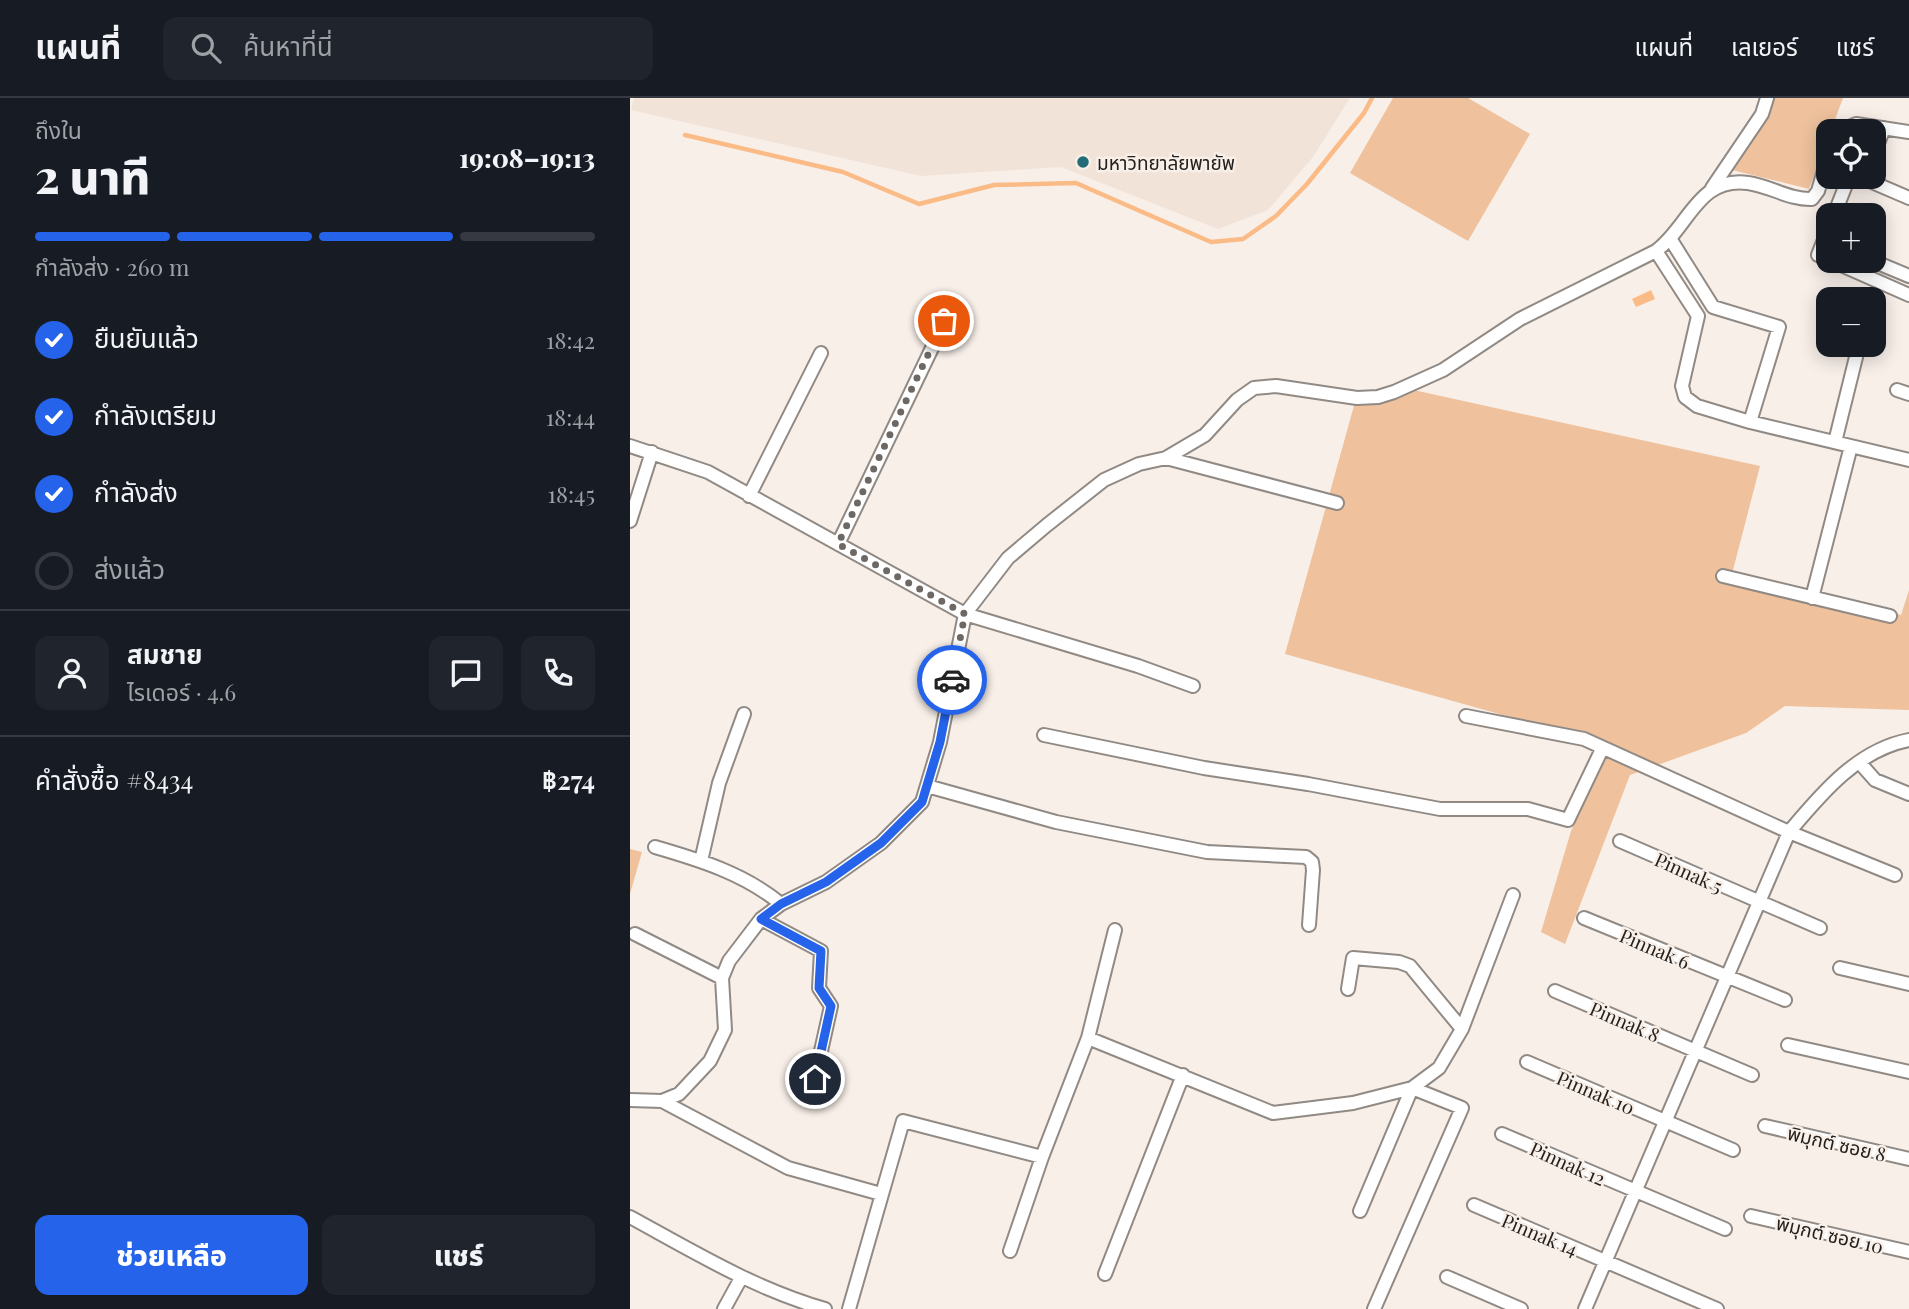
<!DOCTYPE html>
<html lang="th">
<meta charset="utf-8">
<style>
body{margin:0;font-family:"Playfair Display","Noto Sans Thai",serif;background:#20242c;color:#f1f3f6;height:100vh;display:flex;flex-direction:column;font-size:26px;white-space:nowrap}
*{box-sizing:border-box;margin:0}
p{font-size:23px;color:#9ea1a6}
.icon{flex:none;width:38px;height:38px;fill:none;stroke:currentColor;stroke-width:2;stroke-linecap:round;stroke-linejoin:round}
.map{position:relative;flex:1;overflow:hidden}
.panel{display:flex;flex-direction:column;background:#171b24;width:630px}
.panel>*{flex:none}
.controls{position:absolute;left:1186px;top:21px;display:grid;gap:14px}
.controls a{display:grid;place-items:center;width:70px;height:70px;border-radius:14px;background:#171b24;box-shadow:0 4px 18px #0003;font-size:35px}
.pin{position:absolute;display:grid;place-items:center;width:60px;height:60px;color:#fff;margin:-30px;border:4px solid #fff;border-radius:50%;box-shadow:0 2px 7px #0007}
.courier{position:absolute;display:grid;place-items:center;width:70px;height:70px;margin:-35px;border:5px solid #2563eb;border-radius:50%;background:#fff;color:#222;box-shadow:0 2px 9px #0007}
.summary em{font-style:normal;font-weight:800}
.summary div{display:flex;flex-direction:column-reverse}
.summary{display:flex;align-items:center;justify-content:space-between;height:119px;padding:0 35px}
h1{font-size:46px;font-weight:800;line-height:52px}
.bar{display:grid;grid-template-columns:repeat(4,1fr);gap:10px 7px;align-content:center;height:84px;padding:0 35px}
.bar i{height:9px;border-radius:5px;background:#363941}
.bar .selected{background:#2563eb}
.bar p{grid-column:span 4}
.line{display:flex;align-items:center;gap:18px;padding:0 35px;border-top:2px solid #363941}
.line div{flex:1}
.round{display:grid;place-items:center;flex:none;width:74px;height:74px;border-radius:14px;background:#20242c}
ol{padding:0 35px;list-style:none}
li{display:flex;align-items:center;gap:21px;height:77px}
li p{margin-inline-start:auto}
li .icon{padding:7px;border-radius:50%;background:#2563eb;color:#fff;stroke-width:4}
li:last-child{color:#9ea1a6}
li i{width:38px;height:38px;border:4px solid #363941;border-radius:50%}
.primary-button{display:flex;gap:14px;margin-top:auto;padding:14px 35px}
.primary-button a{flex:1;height:80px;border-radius:14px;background:#2563eb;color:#fff;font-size:28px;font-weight:800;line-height:80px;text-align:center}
.primary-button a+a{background:#20242c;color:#f1f3f6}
header{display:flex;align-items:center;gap:42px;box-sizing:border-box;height:98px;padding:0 35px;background:#171b24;border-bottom:2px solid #363941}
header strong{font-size:33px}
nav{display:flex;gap:38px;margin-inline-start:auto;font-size:24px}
.search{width:490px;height:63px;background:#20242c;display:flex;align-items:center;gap:18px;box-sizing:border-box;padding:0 24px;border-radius:14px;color:#9ea1a6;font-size:26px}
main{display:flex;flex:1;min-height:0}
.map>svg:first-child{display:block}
</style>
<header>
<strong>แผนที่</strong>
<div class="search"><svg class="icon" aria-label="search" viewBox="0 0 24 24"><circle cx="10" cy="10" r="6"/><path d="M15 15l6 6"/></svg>ค้นหาที่นี่</div>
<nav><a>แผนที่</a><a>เลเยอร์</a><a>แชร์</a></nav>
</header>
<main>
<section class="panel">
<div class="summary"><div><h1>2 นาที</h1><p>ถึงใน</p></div><em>19:08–19:13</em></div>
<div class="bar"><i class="selected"></i><i class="selected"></i><i class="selected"></i><i></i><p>กำลังส่ง · 260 m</p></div>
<ol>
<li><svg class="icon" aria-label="check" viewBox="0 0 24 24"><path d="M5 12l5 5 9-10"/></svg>ยืนยันแล้ว<p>18:42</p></li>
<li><svg class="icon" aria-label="check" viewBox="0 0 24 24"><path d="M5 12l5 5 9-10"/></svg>กำลังเตรียม<p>18:44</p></li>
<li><svg class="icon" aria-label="check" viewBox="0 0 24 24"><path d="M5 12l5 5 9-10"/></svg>กำลังส่ง<p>18:45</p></li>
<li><i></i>ส่งแล้ว</li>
</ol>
<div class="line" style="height:126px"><a class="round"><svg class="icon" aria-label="person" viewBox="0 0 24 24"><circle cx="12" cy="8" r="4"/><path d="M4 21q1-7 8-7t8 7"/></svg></a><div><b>สมชาย</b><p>ไรเดอร์ · 4.6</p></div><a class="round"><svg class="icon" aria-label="chat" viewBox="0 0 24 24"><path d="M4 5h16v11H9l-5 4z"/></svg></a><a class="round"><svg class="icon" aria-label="phone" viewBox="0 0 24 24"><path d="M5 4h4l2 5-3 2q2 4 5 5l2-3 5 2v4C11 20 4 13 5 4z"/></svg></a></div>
<div class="line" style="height:91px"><div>คำสั่งซื้อ #8434</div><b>฿274</b></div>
<div class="primary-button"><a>ช่วยเหลือ</a><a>แชร์</a></div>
</section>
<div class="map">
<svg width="1279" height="1211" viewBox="0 0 1279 1211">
<rect width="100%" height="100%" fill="#f8efe9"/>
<!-- built -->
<path fill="#f2e3d8" d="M 4,0 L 720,0 L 683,59 L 638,112 L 588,131 L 431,69 L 291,78 L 1,12 Z"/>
<!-- green -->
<path fill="#efc29d" d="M 763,0 L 838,0 L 900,36 L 838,143 L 720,75 Z
M 1142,0 L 1213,0 L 1179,91 L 1102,72 Z
M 779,291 L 1130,368 L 1102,476 L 1271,517 L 1279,492 L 1279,612 L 1155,608 L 1116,635 L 1000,677 L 935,846 L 911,834 L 941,733 L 980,647 L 655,556 L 725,304 Z
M 0,751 L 12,754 L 0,796 Z"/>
<!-- water -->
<path fill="#fbbb86" d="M 1021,192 L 1025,201 L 1006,209 L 1002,201 Z"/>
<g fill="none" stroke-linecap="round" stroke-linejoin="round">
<!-- stream -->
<path stroke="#fbbb86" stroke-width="4.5" d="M 55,37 L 213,74 L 289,106 L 364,87 L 446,85 L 581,144 L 613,141 L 646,118 L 677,86 L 734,15 L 742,0"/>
<defs>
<path id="minor" d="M 1210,33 L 1226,26 L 1279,34
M 1244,56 L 1254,30
M 1230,79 L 1279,100
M 1082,90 L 1132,16 L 1137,0
M 1204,117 L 1219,79
M 1199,129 L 1188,157 L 1199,161
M 1041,142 L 1083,209 L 1149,229 L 1120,324
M 1026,153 L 1068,218 L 1052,288 L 1055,299 L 1067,308 L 1120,324 L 1279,362
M 1202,163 L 1279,197
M 1243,163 L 1279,178
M 1267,292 L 1279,296
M 1205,344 L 1229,247
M 0,348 L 78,374 L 335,516 L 508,568 L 563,588
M 536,360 L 707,405
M 119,398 L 191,255
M 0,423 L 22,354
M 208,446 L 315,223
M 1093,478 L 1260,518
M 1182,500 L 1221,348
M 836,618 L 954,641 L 1159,734 L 1265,777
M 414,637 L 574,670 L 678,686 L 810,711 L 898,711 L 938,722 L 972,651
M 1229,664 L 1245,682 L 1279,696
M 297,688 L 426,724 L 577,754 L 676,759 L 682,764 L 683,772 L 679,827
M 990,743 L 1190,830
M 25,749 C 70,762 115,776 151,806
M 71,763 L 89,685 L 114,616
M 954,820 L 1155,902
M 131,821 L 191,853 L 189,890 L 201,908 L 185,980
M 5,836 L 92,880
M 1210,870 L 1279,886
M 925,893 L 1122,977
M 832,931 L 883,797
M 458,940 L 643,1015 L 723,1005 L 782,990 L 809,970 L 832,931 L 780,868 L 769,864 L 723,860 L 718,891
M 1158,947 L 1279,974
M 897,964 L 1103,1052
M 0,1002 L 32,1003 L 49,996 L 80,963 L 95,932 L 92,880 L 99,863 L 131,821 L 151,806 L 196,784 L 251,745 L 292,704 L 310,644 L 335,516 L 378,460 L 417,427 L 474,382 L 509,366 L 536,360 L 575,337 L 607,302 L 624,290 L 646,288 L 727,300 L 748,299 L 764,294 L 813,272 L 890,221 L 1026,153 C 1059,129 1068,78 1118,85 C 1140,88 1160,102 1182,101 L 1188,93 L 1199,55
M 32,1003 L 158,1070 L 251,1096
M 1135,1028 L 1279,1061
M 872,1036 L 1095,1131
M 844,1107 L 1087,1211
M 730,1113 L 782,990 L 832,1010 L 744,1211
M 1121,1118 L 1279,1154
M 0,1119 C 64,1154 125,1191 195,1211
M 380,1153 L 412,1059 L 458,940 L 485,832
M 475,1176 L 553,977
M 817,1179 L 891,1211
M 94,1211 L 111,1180
M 219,1211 L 273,1023 L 412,1059
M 955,1211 L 1159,734 C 1191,696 1227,652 1279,642"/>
</defs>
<!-- minor casing -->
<use href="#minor" stroke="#918a84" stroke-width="16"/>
<!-- minor -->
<use href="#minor" stroke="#fff" stroke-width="12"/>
</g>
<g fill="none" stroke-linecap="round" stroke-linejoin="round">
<!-- done -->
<path stroke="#6e6864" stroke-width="7" stroke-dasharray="0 12.6" d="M 314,223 L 208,446 L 335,516 L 322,582"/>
<!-- route -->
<path stroke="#2563eb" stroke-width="9" d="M 185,981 L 201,908 L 189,890 L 191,853 L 131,821 L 151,806 L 196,784 L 251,745 L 292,704 L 310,644 L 322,582"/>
</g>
<!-- markers -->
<circle fill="#246c78" stroke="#f8efe9" stroke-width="2.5" cx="453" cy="64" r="7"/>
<g text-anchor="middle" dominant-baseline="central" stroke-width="5" stroke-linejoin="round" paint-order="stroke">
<!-- poi labels -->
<g font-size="19" fill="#23201d" stroke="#f8efe9" text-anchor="start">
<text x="467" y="64">มหาวิทยาลัยพายัพ</text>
</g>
<!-- street labels -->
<g font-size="19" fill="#23201d" stroke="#f8efe9">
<text transform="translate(1059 774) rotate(24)">Pinnak 5</text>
<text transform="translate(1025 850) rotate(23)">Pinnak 6</text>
<text transform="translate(995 923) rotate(23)">Pinnak 8</text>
<text transform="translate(966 994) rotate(23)">Pinnak 10</text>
<text transform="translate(1207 1045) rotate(13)">พิมุกต์ ซอย 8</text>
<text transform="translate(938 1065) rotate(24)">Pinnak 12</text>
<text transform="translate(910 1136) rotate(23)">Pinnak 14</text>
<text transform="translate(1200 1136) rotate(13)">พิมุกต์ ซอย 10</text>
</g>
</g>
</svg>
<div class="controls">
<a><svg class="icon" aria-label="locate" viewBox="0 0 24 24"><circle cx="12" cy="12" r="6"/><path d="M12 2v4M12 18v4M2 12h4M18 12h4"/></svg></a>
<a>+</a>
<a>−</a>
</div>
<div class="pin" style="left:314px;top:223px;background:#ea580c"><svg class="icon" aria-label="bag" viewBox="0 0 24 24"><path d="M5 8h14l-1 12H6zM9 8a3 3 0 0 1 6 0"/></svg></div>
<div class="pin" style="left:185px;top:981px;background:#1f2937"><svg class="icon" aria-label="home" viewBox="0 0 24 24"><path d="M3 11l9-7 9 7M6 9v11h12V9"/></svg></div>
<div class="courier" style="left:322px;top:582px"><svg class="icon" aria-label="car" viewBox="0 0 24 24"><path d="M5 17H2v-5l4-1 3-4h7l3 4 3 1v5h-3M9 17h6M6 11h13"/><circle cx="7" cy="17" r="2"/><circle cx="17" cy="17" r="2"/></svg></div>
</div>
</main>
